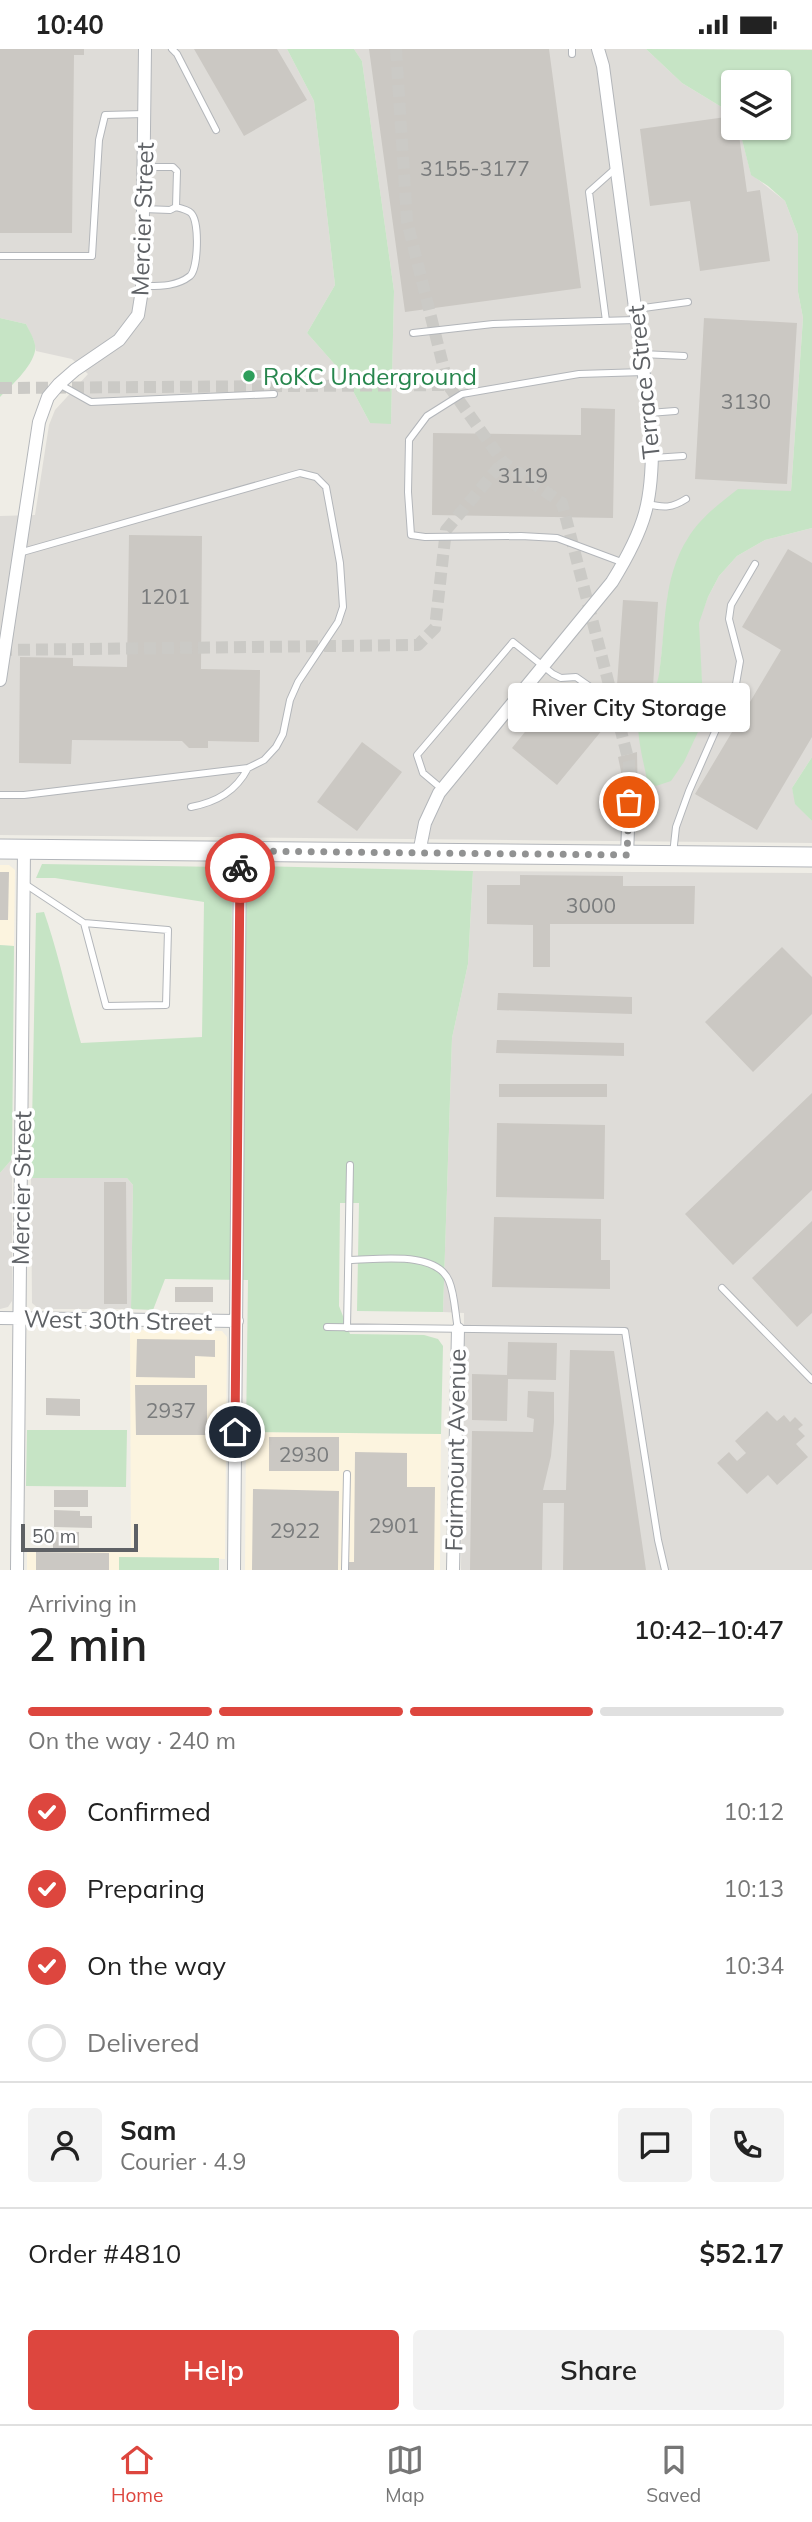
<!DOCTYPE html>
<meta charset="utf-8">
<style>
body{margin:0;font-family:Mulish,sans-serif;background:#f2f2f2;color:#222;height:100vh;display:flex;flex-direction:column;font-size:26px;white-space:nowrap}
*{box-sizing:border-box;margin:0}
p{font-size:23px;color:#767676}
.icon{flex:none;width:38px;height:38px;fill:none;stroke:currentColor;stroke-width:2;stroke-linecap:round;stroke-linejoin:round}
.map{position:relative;height:1521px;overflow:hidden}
.sheet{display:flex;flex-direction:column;background:#fff;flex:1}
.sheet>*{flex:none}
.buttons{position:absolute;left:721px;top:21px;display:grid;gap:14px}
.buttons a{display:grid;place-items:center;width:70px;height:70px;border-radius:7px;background:#fff;box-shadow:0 2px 5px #0004;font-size:35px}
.scale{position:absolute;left:21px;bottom:18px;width:117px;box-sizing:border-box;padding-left:7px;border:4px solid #5e6165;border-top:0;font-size:19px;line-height:24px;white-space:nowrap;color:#5e6165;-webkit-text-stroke:5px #fff;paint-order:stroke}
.pin{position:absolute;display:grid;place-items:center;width:60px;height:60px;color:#fff;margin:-30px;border:4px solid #fff;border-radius:50%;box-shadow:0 2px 7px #0007}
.courier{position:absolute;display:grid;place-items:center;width:70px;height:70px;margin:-35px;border:5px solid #dd463e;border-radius:50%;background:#fff;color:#222;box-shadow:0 2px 9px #0007}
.bubble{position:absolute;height:49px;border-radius:7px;background:#fff;box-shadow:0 2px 5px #0004;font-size:23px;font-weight:600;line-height:49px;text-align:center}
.head em{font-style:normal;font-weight:600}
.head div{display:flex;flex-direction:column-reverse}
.head{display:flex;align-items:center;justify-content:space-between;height:119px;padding:0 28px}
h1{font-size:46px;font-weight:600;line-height:52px}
.bar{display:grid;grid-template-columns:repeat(4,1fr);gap:10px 7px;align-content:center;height:84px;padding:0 28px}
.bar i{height:9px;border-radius:5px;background:#e0e0e0}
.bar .active{background:#dd463e}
.bar p{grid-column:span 4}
.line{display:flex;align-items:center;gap:18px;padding:0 28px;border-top:2px solid #e0e0e0}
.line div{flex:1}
.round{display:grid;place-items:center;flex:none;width:74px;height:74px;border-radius:7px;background:#f2f2f2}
ol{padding:0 28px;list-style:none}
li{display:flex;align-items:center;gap:21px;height:77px}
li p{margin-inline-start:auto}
li .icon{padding:7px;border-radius:50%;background:#dd463e;color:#fff;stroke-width:4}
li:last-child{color:#767676}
li i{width:38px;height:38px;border:4px solid #e0e0e0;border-radius:50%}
.primary-button{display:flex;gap:14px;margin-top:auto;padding:14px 28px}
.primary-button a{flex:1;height:80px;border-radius:7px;background:#dd463e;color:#fff;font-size:28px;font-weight:600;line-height:80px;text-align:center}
.primary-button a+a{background:#f2f2f2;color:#222}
.status{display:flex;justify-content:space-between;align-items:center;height:49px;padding:0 35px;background:#fff;direction:ltr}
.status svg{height:19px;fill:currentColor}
.dock{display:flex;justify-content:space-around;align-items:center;height:98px;border-top:2px solid #e0e0e0;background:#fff;font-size:19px;color:#767676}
.dock a{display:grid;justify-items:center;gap:4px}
.dock .active{color:#dd463e}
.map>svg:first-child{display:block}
</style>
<div class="status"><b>10:40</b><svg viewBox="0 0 49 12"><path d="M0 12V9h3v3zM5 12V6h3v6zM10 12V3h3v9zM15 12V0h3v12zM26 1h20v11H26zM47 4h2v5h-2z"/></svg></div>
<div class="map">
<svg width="812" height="1521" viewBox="0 0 812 1521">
<rect width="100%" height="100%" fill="#efede6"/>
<!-- commercial -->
<path fill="#fcf4df" d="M 0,816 L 9,816 L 15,821 L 14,897 L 0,896 Z
M 130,1281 L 222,1282 L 227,1288 L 225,1510 L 120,1508 L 119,1521 L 27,1521 L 27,1501 L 131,1501 Z
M 246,1383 L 441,1385 L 440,1521 L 245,1521 Z"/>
<!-- industrial -->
<path fill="#dedcd8" d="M 0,0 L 287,0 L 314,52 L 335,236 L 307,284 L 345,327 L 370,374 L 391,374 L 394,242 L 362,12 L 354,0 L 646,0 L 682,34 L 733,65 L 733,79 L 739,79 L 751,125 L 785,152 L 798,186 L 798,243 L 803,269 L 791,442 L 668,545 L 659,628 L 654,644 L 640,662 L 704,670 L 698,574 L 708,548 L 719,527 L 737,507 L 765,491 L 812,479 L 812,708 L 792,739 L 796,755 L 812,772 L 812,794 L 0,786 L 0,467 L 35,466 L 49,376 L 55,361 L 88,325 L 72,310 L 36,302 L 34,292 L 26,275 L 0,269 Z
M 473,822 L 812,824 L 812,1521 L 461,1521 L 464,1264 L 443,1263 L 452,989 L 468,915 Z
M 12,1110 L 12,1252 L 8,1258 L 0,1260 L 0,1124 Z
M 31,1129 L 127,1129 L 133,1136 L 131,1260 L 39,1260 L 32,1254 Z"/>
<!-- green -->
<path fill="#c6e4c5" d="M 287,0 L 354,0 L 362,12 L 394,242 L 391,375 L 370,374 L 345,327 L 307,284 L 335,236 L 314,52 Z
M 646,0 L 812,1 L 812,479 L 765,491 L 737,507 L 719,527 L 708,548 L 699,574 L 704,670 L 684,713 L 671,732 L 656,737 L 647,731 C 644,714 634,679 640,662 C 644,649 656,645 659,625 C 666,579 662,529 688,489 C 700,469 720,454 738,440 L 791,442 L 803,269 L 798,243 L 798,186 L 785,152 L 768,137 L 751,126 L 739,79 L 779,79 L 779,33 L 733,33 L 733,65 L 682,34 Z
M 0,269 L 26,275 C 30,283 37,294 35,302 C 32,318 11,337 0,348 Z
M 812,708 L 812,772 L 795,755 L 792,739 Z
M 42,815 L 222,818 L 229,822 L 232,831 L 231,1078 L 243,1080 L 247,825 L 254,817 L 473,822 L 468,915 L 452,989 L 443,1263 L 357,1262 L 359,1154 L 340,1154 L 339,1257 L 350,1285 L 424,1286 L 438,1290 L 443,1297 L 441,1385 L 246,1383 L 248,1231 L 165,1230 L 153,1261 L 131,1260 L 133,1136 L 127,1129 L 31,1129 L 36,864 L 44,863 C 59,906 68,951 81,994 L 202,988 L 204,853 L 55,829 L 36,829 Z
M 0,896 L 14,897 L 12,1110 L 0,1124 Z
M 27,1381 L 127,1381 L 126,1438 L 26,1437 Z
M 119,1508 L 219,1509 L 219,1521 L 119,1521 Z"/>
<!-- building -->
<path fill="#cbc8c3" d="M 0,0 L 84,0 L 84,6 L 74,6 L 72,184 L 0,184 Z
M 194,0 L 277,0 L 307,51 L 244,87 Z
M 369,0 L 549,0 L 581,239 L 405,263 Z
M 733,67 L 733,79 L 738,79 L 747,143 L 760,141 L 770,212 L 700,222 L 690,152 L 650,157 L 640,80 Z
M 704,269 L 797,274 L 787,435 L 695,430 Z
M 261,321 L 261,329 L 241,329 L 241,322 Z
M 581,359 L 615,360 L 613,469 L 432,466 L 433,384 L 581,386 Z
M 129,486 L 202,487 L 201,620 L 260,621 L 259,693 L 208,692 L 208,699 L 189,699 L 182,692 L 72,691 L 71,715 L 19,714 L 20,608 L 73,609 L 73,617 L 127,618 Z
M 788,500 L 812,514 L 812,688 L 757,781 L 695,745 L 781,601 L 742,578 Z
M 623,551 L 658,553 L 653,638 L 617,636 Z
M 557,643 L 603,680 L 557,736 L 512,699 Z
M 362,693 L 402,723 L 357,782 L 317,753 Z
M 637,703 L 638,753 L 621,753 L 622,727 L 618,708 Z
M 0,823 L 9,823 L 8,871 L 0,871 Z
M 520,826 L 623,827 L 623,837 L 695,837 L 694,875 L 550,875 L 550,918 L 533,918 L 533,876 L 487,875 L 487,836 L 520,836 Z
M 782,898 L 812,928 L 812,965 L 753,1023 L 705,973 Z
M 498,944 L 632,948 L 632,965 L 497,961 Z
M 497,991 L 624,994 L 624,1007 L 496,1004 Z
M 499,1035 L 607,1035 L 607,1048 L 499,1048 Z
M 812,1044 L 812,1141 L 733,1216 L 685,1165 Z
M 497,1074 L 605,1076 L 604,1150 L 496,1148 Z
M 104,1133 L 126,1133 L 127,1255 L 104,1255 Z
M 494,1168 L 601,1170 L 601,1211 L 610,1211 L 610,1240 L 492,1238 Z
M 812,1172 L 812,1264 L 797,1278 L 752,1229 Z
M 175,1238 L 213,1238 L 213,1253 L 175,1253 Z
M 137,1290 L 215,1291 L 215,1308 L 195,1307 L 195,1329 L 136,1328 Z
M 508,1293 L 557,1294 L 556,1331 L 508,1330 L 507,1372 L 472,1371 L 472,1325 L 507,1326 Z
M 570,1301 L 614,1302 L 646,1521 L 563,1521 L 564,1454 L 543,1454 L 542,1521 L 470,1521 L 472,1382 L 533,1383 L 534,1370 L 527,1368 L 528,1342 L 554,1343 L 554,1373 L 551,1407 L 543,1441 L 566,1441 Z
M 135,1336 L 207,1336 L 207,1386 L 136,1386 Z
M 46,1349 L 80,1350 L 80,1367 L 46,1366 Z
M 767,1362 L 777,1372 L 784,1366 L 790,1373 L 795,1368 L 803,1376 L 798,1380 L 805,1387 L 796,1395 L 808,1408 L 777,1436 L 768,1426 L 747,1445 L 717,1414 L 729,1403 L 737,1412 L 746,1404 L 735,1392 Z
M 269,1388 L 339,1388 L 339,1422 L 269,1422 Z
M 355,1403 L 407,1404 L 407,1438 L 435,1438 L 434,1521 L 349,1521 L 349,1513 L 354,1513 Z
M 253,1440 L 339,1442 L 338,1521 L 252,1521 Z
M 54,1441 L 88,1441 L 88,1458 L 54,1458 Z
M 54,1461 L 80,1462 L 80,1467 L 92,1467 L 92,1479 L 54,1478 Z
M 53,1483 L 79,1483 L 79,1500 L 53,1500 Z
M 36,1503 L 109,1504 L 109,1521 L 36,1521 Z"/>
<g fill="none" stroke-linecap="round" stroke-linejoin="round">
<!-- minor-tunnel -->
<path stroke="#cbcac6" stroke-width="12" stroke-dasharray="12 6" stroke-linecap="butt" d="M 396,0 L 407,172 L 448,336 L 503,413 L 562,454 L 629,713 L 629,753
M 0,339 L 448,336
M 0,601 L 418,596 L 435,579 L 446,481 L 503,413"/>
<defs>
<path id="service" d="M 172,0 L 177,5 L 216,81
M 572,0 L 572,5
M 144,160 L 170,161 L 176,158 L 177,122 L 173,118 L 144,118
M 0,207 L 92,207 L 99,91 L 105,66 L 144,65
M 142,237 C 159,237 176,238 190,227 C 198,220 200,173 191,164 C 188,161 180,159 176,158
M 636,260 L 688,253
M 606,272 L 589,143 L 616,119
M 413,284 L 493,275 L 636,271
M 642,305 L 684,307
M 59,335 L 91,353 L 274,345
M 649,364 L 675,362
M 653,409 L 683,407
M 648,455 C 664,459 672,459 686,450
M 624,514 L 557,489 L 521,487 L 425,488 L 411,486 L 408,443 L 409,391 L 427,367 L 462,345 L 579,325 L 644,323
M 442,740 L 423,724 L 417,706 L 513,593 L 553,625 L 561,629 L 576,628 L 626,663
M 0,746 L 24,746 L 248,719 L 264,711 L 276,698 L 283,685 L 290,651 L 298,633 L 338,573 L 343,558 L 340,514 L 326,438 L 316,428 L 300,424 L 19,504
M 191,758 C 217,753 236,742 248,719
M 673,805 L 676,778 L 689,742 L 736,635 L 740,612 L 729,570 L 731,556 L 755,515
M 25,835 L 84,874 L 106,957 L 166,956 L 168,881 L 84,874
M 349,1211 C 377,1211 436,1201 449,1232 C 455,1246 455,1265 458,1280
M 722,1239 L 812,1331
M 327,1278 L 625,1282 L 658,1491 L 665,1521
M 347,1279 L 350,1116
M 345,1521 L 347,1425"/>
<path id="minor" d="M 0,631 L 39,373 L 48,348 L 59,335 L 75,321 L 119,291 L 138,266 L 142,241 L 145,0
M 419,804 L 425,774 L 439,744 L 612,533 C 646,478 653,452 652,387 L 603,17 L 598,0
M 627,806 L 629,753
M 0,1269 L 237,1272
M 17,1521 L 24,800
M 234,1521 L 240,802
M 453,1521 L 458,1280"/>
<path id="secondary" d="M 0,800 L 812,808"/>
</defs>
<!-- service casing -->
<use href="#service" stroke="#b3b6ba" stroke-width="8"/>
<!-- minor casing -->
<use href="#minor" stroke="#b3b6ba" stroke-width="14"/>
<!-- secondary casing -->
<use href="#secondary" stroke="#b2b5ba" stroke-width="21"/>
<!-- service -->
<use href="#service" stroke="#fff" stroke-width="6"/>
<!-- minor -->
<use href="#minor" stroke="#fff" stroke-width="12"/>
<!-- secondary -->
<use href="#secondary" stroke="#fff" stroke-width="19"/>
</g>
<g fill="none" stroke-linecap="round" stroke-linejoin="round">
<!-- done -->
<path stroke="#919292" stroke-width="7" stroke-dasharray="0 12.6" d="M 240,819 L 240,802 L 627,806 L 629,753"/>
<!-- route -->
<path stroke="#dd463e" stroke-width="9" d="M 235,1383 L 240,819"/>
</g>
<!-- markers -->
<circle fill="#2e9e5b" stroke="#fff" stroke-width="2.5" cx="249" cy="327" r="7"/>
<g text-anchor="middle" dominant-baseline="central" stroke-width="7" stroke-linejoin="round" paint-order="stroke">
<!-- number labels -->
<g font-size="21" fill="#797b7c">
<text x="475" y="119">3155-3177</text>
<text x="746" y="352">3130</text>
<text x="523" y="426">3119</text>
<text x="165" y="547">1201</text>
<text x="591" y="856">3000</text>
<text x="171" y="1361">2937</text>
<text x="304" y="1405">2930</text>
<text x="394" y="1476">2901</text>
<text x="295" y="1481">2922</text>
</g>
<!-- street labels -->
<g font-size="24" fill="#5e6165" stroke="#fff">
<text transform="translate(142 170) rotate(-88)">Mercier Street</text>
<text transform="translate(643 333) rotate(-96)">Terrace Street</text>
<text transform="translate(21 1139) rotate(-89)">Mercier Street</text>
<text transform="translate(118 1271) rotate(1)">West 30th Street</text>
<text transform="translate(455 1401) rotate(-89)">Fairmount Avenue</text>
</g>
<!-- leisure labels -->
<g font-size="24" fill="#27864d" stroke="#fff" text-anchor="start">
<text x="263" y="327">RoKC Underground</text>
</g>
</g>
</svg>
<div class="buttons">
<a><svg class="icon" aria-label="layers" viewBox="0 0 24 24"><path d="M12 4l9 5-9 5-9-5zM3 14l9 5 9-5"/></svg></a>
</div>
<div class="scale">50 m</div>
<div class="pin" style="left:629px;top:753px;background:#ea580c"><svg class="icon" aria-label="bag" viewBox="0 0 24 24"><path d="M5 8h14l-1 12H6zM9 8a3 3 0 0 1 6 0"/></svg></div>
<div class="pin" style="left:235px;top:1383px;background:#1f2937"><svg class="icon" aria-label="home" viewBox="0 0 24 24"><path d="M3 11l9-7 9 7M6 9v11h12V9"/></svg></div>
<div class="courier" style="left:240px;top:819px"><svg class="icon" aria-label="bike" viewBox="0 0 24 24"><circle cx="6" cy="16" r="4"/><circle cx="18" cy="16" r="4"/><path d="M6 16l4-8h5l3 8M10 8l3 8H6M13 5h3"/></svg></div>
<div class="bubble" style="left:508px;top:634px;width:242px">River City Storage</div>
</div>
<section class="sheet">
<div class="head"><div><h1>2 min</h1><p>Arriving in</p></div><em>10:42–10:47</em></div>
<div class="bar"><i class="active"></i><i class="active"></i><i class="active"></i><i></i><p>On the way · 240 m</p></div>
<ol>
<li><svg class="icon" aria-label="check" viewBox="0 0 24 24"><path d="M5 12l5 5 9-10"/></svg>Confirmed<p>10:12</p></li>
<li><svg class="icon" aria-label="check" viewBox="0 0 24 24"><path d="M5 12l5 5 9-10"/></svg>Preparing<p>10:13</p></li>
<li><svg class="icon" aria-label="check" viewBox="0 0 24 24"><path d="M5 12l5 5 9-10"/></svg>On the way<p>10:34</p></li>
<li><i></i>Delivered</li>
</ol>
<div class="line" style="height:126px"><a class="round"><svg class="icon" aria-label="person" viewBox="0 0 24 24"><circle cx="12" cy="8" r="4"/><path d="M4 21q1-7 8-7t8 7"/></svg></a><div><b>Sam</b><p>Courier · 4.9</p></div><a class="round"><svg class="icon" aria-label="chat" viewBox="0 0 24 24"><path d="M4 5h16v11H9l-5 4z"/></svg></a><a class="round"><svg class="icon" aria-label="phone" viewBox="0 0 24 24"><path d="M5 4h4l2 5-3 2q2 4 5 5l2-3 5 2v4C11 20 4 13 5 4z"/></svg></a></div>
<div class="line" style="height:91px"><div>Order #4810</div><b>$52.17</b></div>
<div class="primary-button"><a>Help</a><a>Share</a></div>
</section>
<nav class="dock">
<a class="active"><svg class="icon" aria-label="home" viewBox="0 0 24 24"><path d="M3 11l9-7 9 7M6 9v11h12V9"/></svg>Home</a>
<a><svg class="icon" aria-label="map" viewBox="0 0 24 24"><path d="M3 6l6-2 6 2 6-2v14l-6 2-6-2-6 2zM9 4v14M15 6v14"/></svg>Map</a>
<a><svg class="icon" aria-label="saved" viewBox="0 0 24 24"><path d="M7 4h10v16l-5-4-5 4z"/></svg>Saved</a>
</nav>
